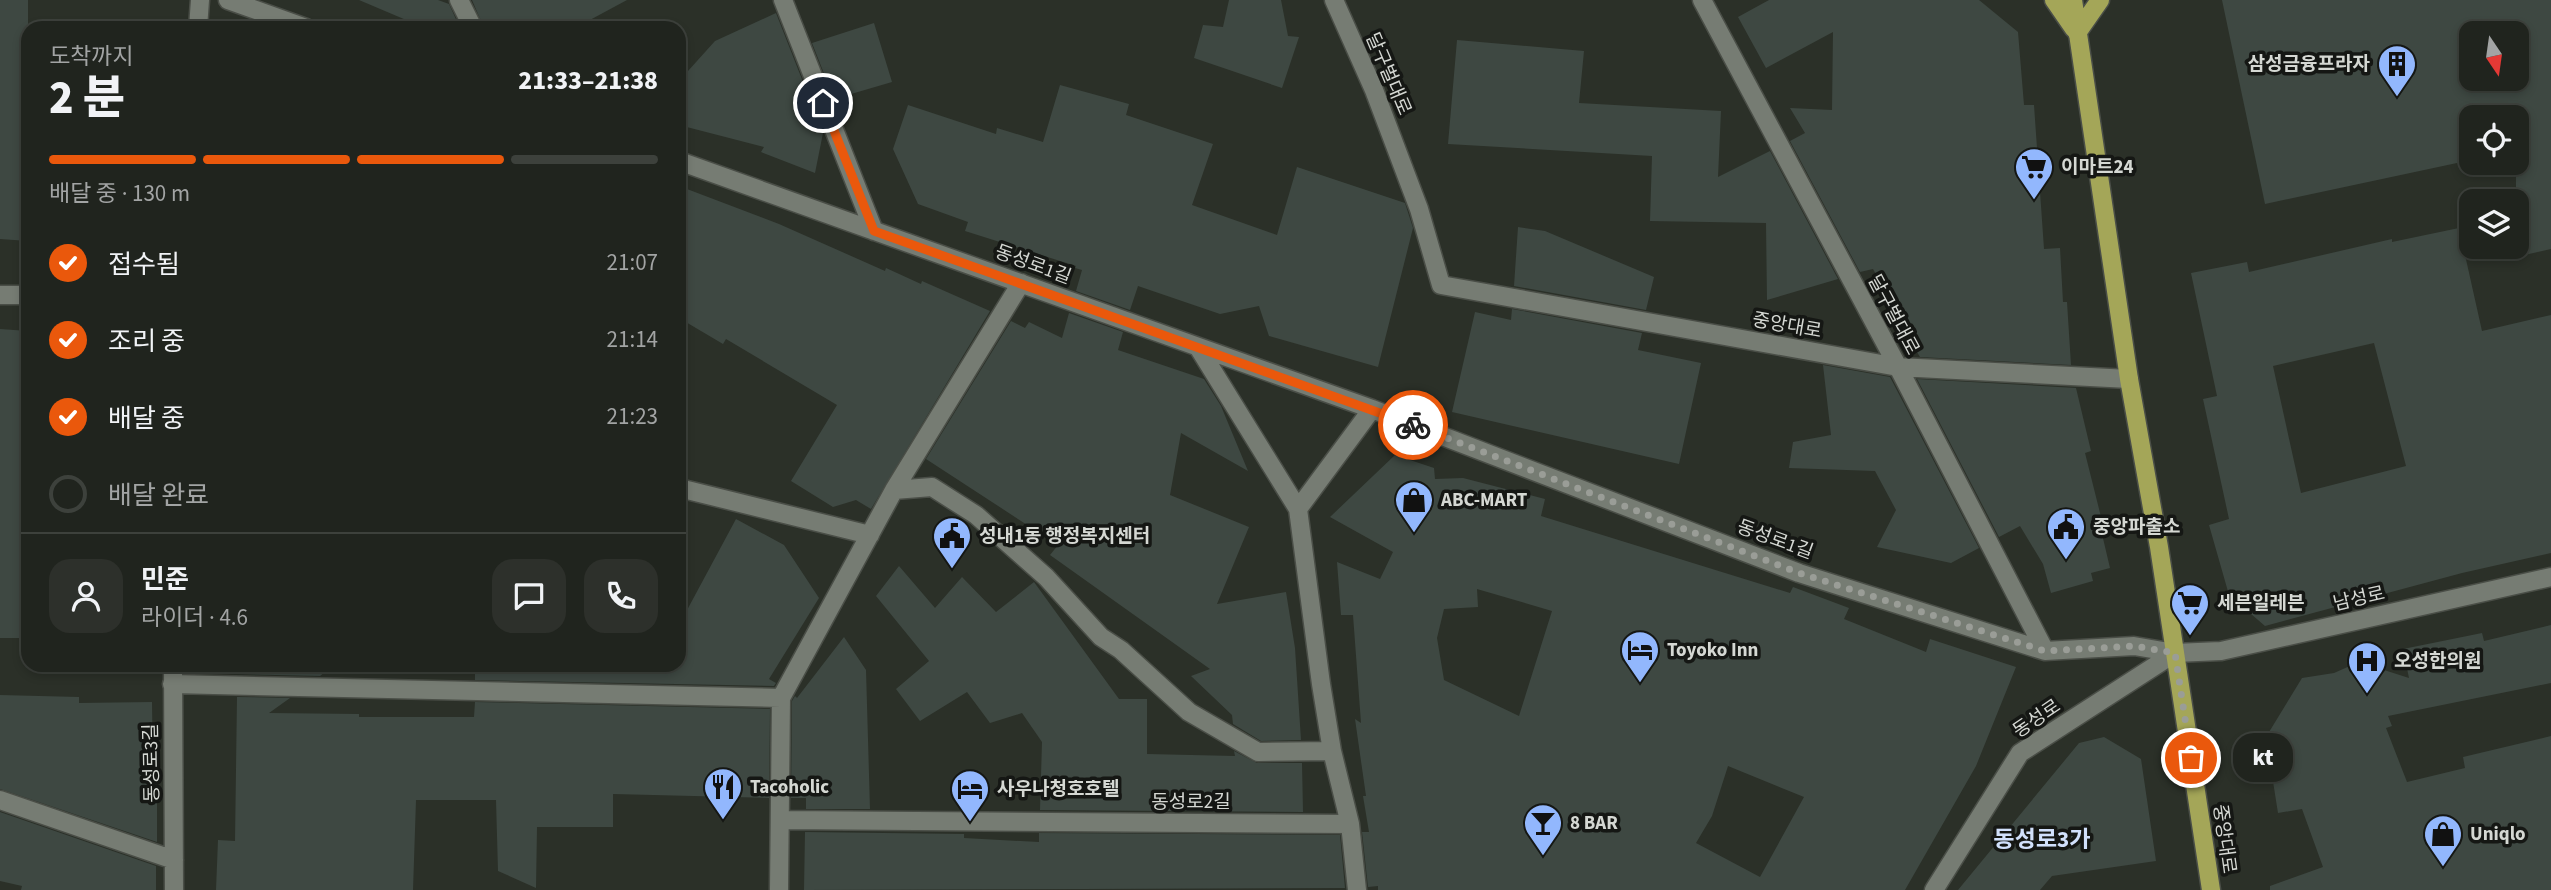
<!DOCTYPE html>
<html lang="ko">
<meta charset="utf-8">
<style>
body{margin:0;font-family:"Source Sans 3","Noto Sans KR",sans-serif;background:#2d302b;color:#f1f3f6;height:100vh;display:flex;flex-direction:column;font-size:26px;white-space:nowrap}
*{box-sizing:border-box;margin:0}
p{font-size:23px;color:#a2a4a4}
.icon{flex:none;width:38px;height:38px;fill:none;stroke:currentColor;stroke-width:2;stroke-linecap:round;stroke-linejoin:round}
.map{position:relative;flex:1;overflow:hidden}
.panel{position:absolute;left:21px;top:21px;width:665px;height:651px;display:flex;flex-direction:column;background:#20241e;border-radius:21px;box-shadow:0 4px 10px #0003,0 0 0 2px #3d413c}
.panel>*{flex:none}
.needle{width:46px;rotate:167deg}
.controls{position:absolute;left:2459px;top:21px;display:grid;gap:14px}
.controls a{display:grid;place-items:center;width:70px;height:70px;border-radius:14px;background:#20241e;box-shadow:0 4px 10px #0003,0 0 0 2px #3d413c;font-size:35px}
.pin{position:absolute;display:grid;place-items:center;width:60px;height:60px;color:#fff;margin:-30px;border:4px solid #fff;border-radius:50%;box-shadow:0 2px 7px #0007}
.courier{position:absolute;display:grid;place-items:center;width:70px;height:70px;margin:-35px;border:5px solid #ea580c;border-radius:50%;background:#fff;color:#222;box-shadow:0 2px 9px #0007}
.bubble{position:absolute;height:49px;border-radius:21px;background:#20241e;box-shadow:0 4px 10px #0003,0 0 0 2px #3d413c;font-size:23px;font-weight:800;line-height:49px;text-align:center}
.head em{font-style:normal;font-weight:800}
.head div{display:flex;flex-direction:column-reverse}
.head{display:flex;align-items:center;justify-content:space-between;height:119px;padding:0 28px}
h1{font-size:46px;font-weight:800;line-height:52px}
.bar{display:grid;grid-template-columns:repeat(4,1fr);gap:10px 7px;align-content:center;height:84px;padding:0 28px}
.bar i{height:9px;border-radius:5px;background:#3d413c}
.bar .current{background:#ea580c}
.bar p{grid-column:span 4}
.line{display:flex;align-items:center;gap:18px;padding:0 28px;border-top:2px solid #3d413c}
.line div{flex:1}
.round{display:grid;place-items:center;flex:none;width:74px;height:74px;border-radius:21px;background:#2d302b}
ol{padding:0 28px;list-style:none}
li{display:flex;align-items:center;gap:21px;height:77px}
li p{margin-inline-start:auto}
li .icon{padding:7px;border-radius:50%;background:#ea580c;color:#fff;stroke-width:4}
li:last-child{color:#a2a4a4}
li i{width:38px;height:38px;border:4px solid #3d413c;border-radius:50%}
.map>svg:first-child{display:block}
</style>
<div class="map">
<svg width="2551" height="890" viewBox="0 0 2551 890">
<rect width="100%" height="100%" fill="#2b3028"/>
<!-- building -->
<path fill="#3e4842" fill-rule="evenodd" d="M 0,0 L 28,0 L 28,241 L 0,239 Z
M 359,0 L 438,0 L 449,4 L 460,28 L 425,28 Z
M 472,0 L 627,0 L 575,28 L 484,28 Z
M 1229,0 L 1281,0 L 1288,36 L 1299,37 L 1282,88 L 1194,58 L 1203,25 L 1223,27 Z
M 1769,0 L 1979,0 L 2018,32 L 2024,105 L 2034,105 L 2044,249 L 2060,248 L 2063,302 L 2067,302 L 2071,365 L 1920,357 L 1902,328 L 1905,327 L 1873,269 L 1860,272 L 1790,141 L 1805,133 L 1790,108 L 1832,110 L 1833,32 L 1766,68 L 1738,17 Z
M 2222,0 L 2551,0 L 2551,249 L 2516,257 L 2516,117 L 2471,117 L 2471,160 L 2265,204 ZM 2471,33 L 2516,33 L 2516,79 L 2471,79 Z
M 776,13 L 823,133 L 815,173 L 761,152 L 764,147 L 679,125 L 679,81 L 715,41 Z
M 874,23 L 892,82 L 834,99 L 812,43 Z
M 1457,40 L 1584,51 L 1579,103 L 1721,111 L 1718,177 L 1770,151 L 1838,279 L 1767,300 L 1766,223 L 1650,221 L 1652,156 L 1448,144 Z
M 1060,85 L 1129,104 L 1126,115 L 1213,144 L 1192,205 L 1277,235 L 1297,167 L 1405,203 L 1413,228 L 1378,367 L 1269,336 L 1259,306 L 1220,314 L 1138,286 L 1130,310 L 1076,291 L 1082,270 L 1075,268 L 1076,266 L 965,231 L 968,222 L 918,204 L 893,149 L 908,105 L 996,134 L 997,128 L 1043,142 Z
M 679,186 L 779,224 L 885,271 L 886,268 L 921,284 L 922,281 L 990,311 L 871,509 L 856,500 L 833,507 L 791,481 L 837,405 L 726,339 L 723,344 L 679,318 Z
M 1518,227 L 1545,231 L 1654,277 L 1646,310 L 1514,286 Z
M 2459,228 L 2482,331 L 2551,315 L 2551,553 L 2462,573 L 2265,626 L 2229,595 L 2209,525 L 2229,519 L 2203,399 L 2217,396 L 2191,273 L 2247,262 L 2249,272 L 2392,239 L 2392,242 ZM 2374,343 L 2406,466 L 2301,493 L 2273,366 Z
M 1512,309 L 1642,333 L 1638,350 L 1701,363 L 1679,464 L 1452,412 L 1475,312 L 1511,320 Z
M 1069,313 L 1123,332 L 1118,350 L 1204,379 L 1221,406 L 1248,471 L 1181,433 L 1170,495 L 1249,527 L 1217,604 L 1286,592 L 1295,648 L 1301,740 L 1261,741 L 1233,724 L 1232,715 L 1191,676 L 1210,669 L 1050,555 L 1058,545 L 926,459 L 1011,321 L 1025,328 L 1029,322 L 1062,338 Z
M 0,329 L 28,331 L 28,638 L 0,638 Z
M 1823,365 L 1890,377 L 1979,548 L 1951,563 L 1877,547 L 1896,510 L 1875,471 L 1789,468 L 1793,442 L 1831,435 Z
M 1917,379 L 2076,388 L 2091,451 L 2085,453 L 2105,533 L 2102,534 L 2110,568 L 2091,573 L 2093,581 L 2051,593 L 2043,564 L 2020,526 L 1999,537 Z
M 1395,455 L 1434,468 L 1435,479 L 1463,478 L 1545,499 L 1541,516 L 1790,593 L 1793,587 L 1849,608 L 1844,619 L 1926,652 L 1930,639 L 2016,667 L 1976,766 L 1905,890 L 1378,890 L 1378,886 L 1368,887 L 1362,832 L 1369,832 L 1363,796 L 1366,796 L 1355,719 L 1361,723 L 1353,615 L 1341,615 L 1337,562 L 1380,579 L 1393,552 L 1330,517 ZM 1477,589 L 1552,611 L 1519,716 L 1444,680 L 1437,638 L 1444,609 L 1478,607 ZM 1728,766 L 1804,797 L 1760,877 L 1696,843 L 1712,816 Z
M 736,519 L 784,545 L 819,598 L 769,679 L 776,683 L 774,686 L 475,680 L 475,665 L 679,665 L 679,625 Z
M 899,566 L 935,608 L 962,577 L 996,612 L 1034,582 L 1119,699 L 1147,699 L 1147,754 L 1235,756 L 1234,751 L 1257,763 L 1302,763 L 1303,812 L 1040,810 L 1042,742 L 1022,713 L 990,723 L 967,692 L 920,721 L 896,689 L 929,661 L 876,596 Z
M 2551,625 L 2551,683 L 2388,716 L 2392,726 L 2386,728 L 2407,782 L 2465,768 L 2463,757 L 2551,736 L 2551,890 L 2270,890 L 2270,886 L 2323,867 L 2302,809 L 2278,813 L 2266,737 L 2302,678 L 2334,673 L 2359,662 L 2409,678 L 2403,649 L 2482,633 L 2484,641 Z
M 844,637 L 866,670 L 870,809 L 806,809 L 806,798 L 791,798 L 792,701 L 795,696 L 797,698 Z
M 237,665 L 334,665 L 320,676 L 237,674 Z
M 0,695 L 79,697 L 79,703 L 152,702 L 153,775 L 157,775 L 157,842 L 0,789 Z
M 237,697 L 290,698 L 269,713 L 359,714 L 359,717 L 474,717 L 475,702 L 770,709 L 769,798 L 613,794 L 613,827 L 537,827 L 536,888 L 498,871 L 496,800 L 416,800 L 413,890 L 216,890 L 218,840 L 235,841 Z
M 2104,737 L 2141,759 L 2156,861 L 2052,876 L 2040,890 L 1958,890 L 2079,743 Z
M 0,812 L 156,866 L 156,890 L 21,890 L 22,886 L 0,881 Z
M 805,832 L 964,834 L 964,838 L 1039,842 L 1039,833 L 1340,835 L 1345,888 L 804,890 Z"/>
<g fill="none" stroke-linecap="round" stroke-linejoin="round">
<defs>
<path id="minor" d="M 228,0 L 306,28
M 459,0 L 473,28
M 783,0 L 874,231
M 1334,0 L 1374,90 L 1419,209 L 1441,285 L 1898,367 L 2129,379
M 1702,0 L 1898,367 L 2045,651
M 198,28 L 200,0
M 679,161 L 1372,409 L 1799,573 L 2045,651 L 2134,646 L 2175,653 L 2221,651 L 2551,577
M 0,295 L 28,295
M 1198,347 L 1298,509 L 1321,684 L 1332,751 L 1350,824 L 1357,890
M 679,488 L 870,535
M 894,490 L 932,487 L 976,515 L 1046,577 L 1101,637 L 1121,650 L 1189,712 L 1258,752 L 1332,751
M 1298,509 L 1372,409
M 173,665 L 174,890
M 172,684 L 781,698
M 0,800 L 174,860
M 780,820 L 1350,824
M 779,890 L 781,698 L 894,490 L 1021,283
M 1934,890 L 2020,753 L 2175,653"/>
<path id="major" d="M 2054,0 L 2074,29
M 2073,0 L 2129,379 L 2159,547 L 2211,890
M 2077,33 L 2100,0"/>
</defs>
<!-- minor casing -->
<use href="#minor" stroke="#4a4e47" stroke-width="21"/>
<!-- major casing -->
<use href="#major" stroke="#4a4e47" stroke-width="21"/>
<!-- minor -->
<use href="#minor" stroke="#767c73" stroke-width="18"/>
<!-- major -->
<use href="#major" stroke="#a4a658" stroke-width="18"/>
</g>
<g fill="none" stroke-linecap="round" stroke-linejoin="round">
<!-- done -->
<path stroke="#9a9d97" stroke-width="7" stroke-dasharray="0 12.6" d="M 1413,425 L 1799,573 L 2045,651 L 2134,646 L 2175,653 L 2191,758"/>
<!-- route -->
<path stroke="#ea580c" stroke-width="9" d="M 823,103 L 874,231 L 1413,425"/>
</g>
<!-- icons -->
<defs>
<symbol id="building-pin" viewBox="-11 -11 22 30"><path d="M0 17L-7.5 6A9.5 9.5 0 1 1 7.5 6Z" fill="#92b7fd" stroke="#151714"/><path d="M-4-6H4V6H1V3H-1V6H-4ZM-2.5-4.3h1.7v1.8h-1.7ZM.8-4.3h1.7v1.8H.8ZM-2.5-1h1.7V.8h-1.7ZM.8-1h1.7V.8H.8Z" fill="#111"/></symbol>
<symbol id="supermarket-pin" viewBox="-11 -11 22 30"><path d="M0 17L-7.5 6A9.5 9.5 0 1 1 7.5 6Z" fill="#92b7fd" stroke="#151714"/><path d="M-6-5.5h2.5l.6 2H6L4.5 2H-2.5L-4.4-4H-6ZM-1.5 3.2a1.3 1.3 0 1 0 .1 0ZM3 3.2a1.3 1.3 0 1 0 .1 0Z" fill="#111"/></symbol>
<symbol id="shop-pin" viewBox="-11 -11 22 30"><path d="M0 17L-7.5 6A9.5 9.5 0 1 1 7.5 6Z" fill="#92b7fd" stroke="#151714"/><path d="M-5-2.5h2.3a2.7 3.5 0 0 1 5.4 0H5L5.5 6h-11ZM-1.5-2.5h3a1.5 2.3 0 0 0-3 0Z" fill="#111"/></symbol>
<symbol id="civic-pin" viewBox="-11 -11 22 30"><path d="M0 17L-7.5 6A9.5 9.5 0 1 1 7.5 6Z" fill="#92b7fd" stroke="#151714"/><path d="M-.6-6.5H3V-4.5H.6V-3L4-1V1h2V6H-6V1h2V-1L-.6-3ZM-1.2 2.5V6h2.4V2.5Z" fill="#111"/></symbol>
<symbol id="hotel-pin" viewBox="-11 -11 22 30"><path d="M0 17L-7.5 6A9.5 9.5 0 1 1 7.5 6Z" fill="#92b7fd" stroke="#151714"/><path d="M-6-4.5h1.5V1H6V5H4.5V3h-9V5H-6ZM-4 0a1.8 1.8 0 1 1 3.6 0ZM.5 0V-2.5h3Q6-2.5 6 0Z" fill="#111"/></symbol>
<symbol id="hospital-pin" viewBox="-11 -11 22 30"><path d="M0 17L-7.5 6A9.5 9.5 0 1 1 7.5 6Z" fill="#92b7fd" stroke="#151714"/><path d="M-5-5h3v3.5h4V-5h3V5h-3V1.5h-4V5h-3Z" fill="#111"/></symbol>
<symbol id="restaurant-pin" viewBox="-11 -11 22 30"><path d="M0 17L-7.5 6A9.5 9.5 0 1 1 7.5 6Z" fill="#92b7fd" stroke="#151714"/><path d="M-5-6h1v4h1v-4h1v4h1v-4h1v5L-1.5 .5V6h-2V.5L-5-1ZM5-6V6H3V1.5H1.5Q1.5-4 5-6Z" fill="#111"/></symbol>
<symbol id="bar-pin" viewBox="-11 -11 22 30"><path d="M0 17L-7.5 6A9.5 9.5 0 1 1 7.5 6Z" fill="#92b7fd" stroke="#151714"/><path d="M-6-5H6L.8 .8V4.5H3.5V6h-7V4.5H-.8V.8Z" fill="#111"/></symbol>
</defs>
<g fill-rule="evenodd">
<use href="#building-pin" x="2375" y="42" width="44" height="60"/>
<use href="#supermarket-pin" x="2012" y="145" width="44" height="60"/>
<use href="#shop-pin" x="1392" y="478" width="44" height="60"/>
<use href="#civic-pin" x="2044" y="505" width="44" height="60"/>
<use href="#civic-pin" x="930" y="514" width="44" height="60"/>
<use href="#supermarket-pin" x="2168" y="581" width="44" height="60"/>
<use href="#hotel-pin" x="1618" y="628" width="44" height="60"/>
<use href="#hospital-pin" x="2345" y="639" width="44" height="60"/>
<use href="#restaurant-pin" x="701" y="765" width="44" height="60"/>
<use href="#hotel-pin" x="948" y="767" width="44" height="60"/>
<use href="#bar-pin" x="1521" y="801" width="44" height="60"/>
<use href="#shop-pin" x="2421" y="812" width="44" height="60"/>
</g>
<g text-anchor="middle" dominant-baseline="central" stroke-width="7" stroke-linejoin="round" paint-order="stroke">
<!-- poi labels -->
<g font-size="19" font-weight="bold" fill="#d5d8d3" stroke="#151714" text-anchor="start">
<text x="2370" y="64" text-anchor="end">삼성금융프라자</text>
<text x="2061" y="167">이마트24</text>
<text x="1441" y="500">ABC-MART</text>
<text x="2093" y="527">중앙파출소</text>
<text x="979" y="536">성내1동 행정복지센터</text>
<text x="2217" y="603">세븐일레븐</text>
<text x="1667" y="650">Toyoko Inn</text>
<text x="2394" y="661">오성한의원</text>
<text x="750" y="787">Tacoholic</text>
<text x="997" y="789">사우나청호호텔</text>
<text x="1570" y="823">8 BAR</text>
<text x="2470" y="834">Uniqlo</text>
</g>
<!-- street labels -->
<g font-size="19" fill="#d5d8d3" stroke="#151714">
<text transform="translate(1388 74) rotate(67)">달구벌대로</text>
<text transform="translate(1033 265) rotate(20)">동성로1길</text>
<text transform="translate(1893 315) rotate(62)">달구벌대로</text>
<text transform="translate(1787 326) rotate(10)">중앙대로</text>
<text transform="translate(1775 540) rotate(20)">동성로1길</text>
<text transform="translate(2359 599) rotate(-13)">남성로</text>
<text transform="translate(2037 719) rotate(-34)">동성로</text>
<text transform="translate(152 763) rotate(-91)">동성로3길</text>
<text x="1191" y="802">동성로2길</text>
<text transform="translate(2224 839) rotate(82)">중앙대로</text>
</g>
<!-- quarter labels -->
<g font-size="23" font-weight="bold" fill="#d1e0fb" stroke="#151714">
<text x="2042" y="839">동성로3가</text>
</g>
</g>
</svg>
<div class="controls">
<a><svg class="needle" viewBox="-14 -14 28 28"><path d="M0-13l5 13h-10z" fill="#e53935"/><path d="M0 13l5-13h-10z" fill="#a2a4a4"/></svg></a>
<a><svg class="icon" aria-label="locate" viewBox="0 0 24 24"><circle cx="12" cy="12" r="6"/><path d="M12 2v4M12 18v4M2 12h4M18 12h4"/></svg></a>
<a><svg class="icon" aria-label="layers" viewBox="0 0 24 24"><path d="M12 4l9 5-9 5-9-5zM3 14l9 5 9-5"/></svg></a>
</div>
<div class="pin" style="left:2191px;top:758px;background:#ea580c"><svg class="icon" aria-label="bag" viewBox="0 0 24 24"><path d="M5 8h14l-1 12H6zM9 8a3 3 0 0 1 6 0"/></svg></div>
<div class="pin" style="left:823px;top:103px;background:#1f2937"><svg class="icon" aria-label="home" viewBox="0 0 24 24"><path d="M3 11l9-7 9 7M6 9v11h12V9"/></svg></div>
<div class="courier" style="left:1413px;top:425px"><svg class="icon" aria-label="bike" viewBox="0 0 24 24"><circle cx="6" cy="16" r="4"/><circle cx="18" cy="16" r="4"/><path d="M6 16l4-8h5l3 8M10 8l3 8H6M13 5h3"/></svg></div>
<div class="bubble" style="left:2233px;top:733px;width:60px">kt</div>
<section class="panel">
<div class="head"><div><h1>2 분</h1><p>도착까지</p></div><em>21:33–21:38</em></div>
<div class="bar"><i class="current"></i><i class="current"></i><i class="current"></i><i></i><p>배달 중 · 130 m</p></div>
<ol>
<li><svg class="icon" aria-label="check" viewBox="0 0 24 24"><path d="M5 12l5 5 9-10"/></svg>접수됨<p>21:07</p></li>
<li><svg class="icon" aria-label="check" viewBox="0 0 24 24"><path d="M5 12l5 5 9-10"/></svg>조리 중<p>21:14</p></li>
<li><svg class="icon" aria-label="check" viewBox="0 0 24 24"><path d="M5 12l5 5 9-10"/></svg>배달 중<p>21:23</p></li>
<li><i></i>배달 완료</li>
</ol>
<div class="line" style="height:126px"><a class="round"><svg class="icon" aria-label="person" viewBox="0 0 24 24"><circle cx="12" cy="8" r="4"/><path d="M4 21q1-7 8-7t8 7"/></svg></a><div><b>민준</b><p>라이더 · 4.6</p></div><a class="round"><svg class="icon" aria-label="chat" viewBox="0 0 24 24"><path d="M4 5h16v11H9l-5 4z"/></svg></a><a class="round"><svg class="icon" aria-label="phone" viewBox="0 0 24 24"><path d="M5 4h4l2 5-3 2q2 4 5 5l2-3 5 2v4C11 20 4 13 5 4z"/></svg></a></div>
</section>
</div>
